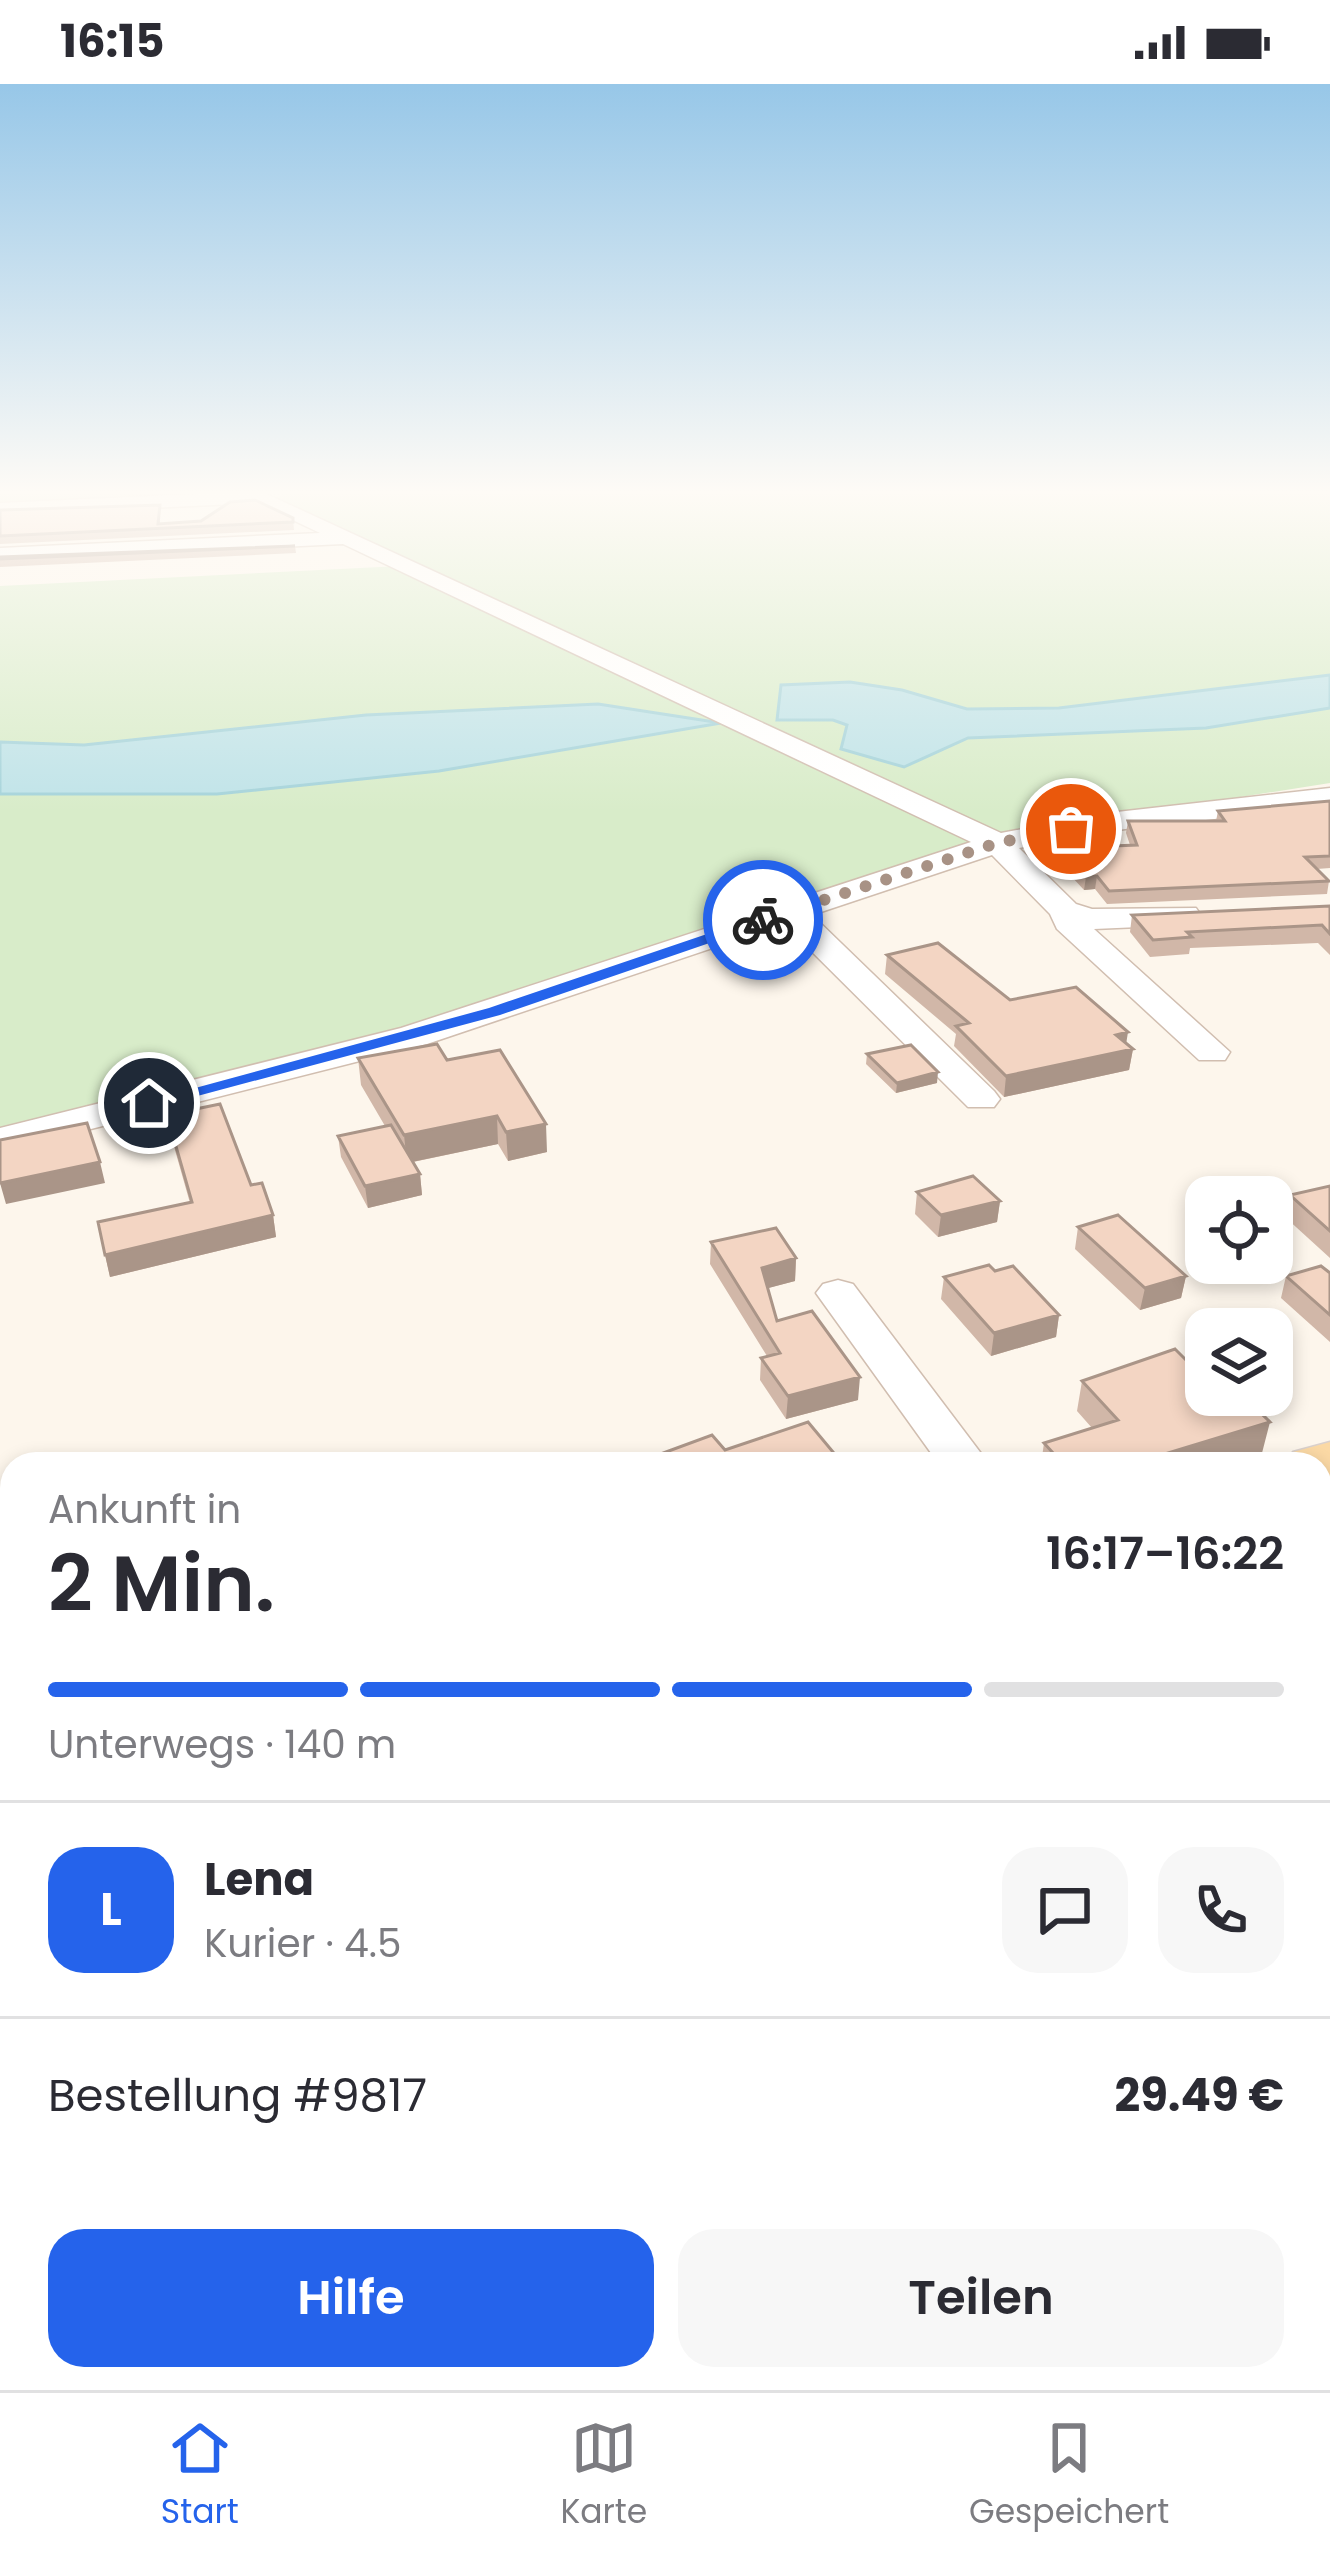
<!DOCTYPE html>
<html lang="de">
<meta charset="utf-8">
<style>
body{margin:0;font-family:Poppins,sans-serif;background:#f7f7f7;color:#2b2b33;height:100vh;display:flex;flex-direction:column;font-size:45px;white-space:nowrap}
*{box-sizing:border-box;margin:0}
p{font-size:39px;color:#7c7c81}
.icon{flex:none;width:66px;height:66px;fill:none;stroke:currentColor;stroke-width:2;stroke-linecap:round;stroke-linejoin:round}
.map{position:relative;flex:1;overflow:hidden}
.details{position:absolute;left:0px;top:1368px;width:1332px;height:939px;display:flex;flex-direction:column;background:#fff;border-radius:36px 36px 0 0;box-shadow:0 6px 18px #0003}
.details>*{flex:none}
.fabs{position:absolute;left:1185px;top:1092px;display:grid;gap:24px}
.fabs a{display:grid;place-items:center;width:108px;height:108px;border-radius:24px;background:#fff;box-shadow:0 6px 18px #0003;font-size:60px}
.pin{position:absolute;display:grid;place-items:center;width:102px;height:102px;color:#fff;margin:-51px;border:6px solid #fff;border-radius:50%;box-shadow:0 3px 12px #0007}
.courier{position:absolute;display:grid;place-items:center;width:120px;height:120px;margin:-60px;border:9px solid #2563eb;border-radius:50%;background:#fff;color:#222;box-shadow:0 3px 15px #0007}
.headline em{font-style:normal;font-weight:600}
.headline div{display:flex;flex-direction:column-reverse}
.headline{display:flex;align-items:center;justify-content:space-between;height:204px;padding:0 48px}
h1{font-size:78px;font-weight:600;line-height:90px}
.bar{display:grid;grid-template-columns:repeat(4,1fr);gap:18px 12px;align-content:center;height:144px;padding:0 48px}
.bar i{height:15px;border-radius:9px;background:#e1e1e2}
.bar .selected{background:#2563eb}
.bar p{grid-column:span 4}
.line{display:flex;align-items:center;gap:30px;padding:0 48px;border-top:3px solid #e1e1e2}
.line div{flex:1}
.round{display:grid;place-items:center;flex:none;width:126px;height:126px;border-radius:36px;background:#f7f7f7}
.cta{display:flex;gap:24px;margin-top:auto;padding:24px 48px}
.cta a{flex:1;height:138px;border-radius:36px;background:#2563eb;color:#fff;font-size:48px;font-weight:600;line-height:138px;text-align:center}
.cta a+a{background:#f7f7f7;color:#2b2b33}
.status{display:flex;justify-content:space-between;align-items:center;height:84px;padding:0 60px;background:#fff;direction:ltr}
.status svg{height:33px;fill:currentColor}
.menu{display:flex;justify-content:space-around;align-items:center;height:168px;border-top:3px solid #e1e1e2;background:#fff;font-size:33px;color:#7c7c81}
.menu a{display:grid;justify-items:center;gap:6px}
.menu .selected{color:#2563eb}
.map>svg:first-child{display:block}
</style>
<div class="status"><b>16:15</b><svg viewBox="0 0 49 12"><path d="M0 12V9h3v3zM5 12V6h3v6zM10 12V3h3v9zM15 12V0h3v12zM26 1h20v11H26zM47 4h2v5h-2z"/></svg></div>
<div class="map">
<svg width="1330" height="2306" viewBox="0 0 1330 2306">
<rect width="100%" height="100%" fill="#fdf6ec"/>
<!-- green -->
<path fill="#d8ecc9" d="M 1330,406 L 1330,591 L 1059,624 L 967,625 L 902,606 L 850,598 L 777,636 L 833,636 L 848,641 L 842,665 L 904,683 L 968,654 L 1206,644 L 1330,624 L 1330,699 L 998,751 L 546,908 L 0,1045 L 0,710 L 217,710 L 439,687 L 716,639 L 597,620 L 84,661 L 0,658 L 0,502 L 421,481 L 276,416 L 281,410 L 0,423 L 0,407 Z"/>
<!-- water -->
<path fill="#bfe3e8" stroke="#a5d3da" stroke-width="3" d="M 1330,591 L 1330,624 L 1206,644 L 968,654 L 904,683 L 841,665 L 847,641 L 833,636 L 777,636 L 781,601 L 850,598 L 902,606 L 967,625 L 1059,624 Z
M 598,620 L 721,639 L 439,687 L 217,710 L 0,710 L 0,658 L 84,661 L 366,631 Z"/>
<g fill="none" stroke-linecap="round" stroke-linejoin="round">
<defs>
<path id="street" d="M 260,407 L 1001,749 L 1108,729 L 1330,704 L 1330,722 L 1108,747 L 1019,764 L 1076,820 L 1092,825 L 1196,824 L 1201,831 L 1185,841 L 1094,845 L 1230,968 L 1225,976 L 1199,976 L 1057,845 L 1050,830 L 992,771 L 812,831 L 994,1007 L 1000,1015 L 994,1023 L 968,1023 L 784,840 L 427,960 L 0,1068 L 0,1044 L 401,944 L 971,758 L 343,460 L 0,476 L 0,464 L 320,449 L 257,419 L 0,431 L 0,419 Z
M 838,1196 L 853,1200 L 989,1380 L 939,1380 L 816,1209 L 823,1200 Z"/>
<path id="secondary" d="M 12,2041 L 12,2160 L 0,2165 L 0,2046 Z"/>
<path id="primary" d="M 1330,1358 L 1330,1411 L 1320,1414 L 1320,1380 L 1286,1380 L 1293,1368 Z
M 12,1906 L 12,2004 L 0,2009 L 0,1910 Z"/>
</defs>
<!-- street casing -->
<use href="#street" stroke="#d1beb0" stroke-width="3"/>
<!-- secondary casing -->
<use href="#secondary" stroke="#d6c0b0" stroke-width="3"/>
<!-- primary casing -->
<use href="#primary" stroke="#dad1cd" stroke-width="3"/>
<!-- street -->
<use href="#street" fill="#fff" fill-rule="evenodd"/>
<!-- secondary -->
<use href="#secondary" fill="#fff" fill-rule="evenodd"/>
<!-- primary -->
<use href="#primary" fill="#fbd9a5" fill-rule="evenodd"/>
</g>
<!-- wall -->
<path fill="#d1b7a8" d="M 160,421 L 160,440 L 293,434 L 294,446 L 0,460 L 0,426 Z
M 295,462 L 296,469 L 0,483 L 0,473 Z
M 1330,717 L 1330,784 L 1317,785 L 1329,797 L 1327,810 L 1107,820 L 1095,805 L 1084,806 L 1057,777 L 1058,764 L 1130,761 L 1126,749 L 1128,737 L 1216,737 L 1218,727 Z
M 1330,822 L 1330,871 L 1318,859 L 1190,864 L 1189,870 L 1150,873 L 1130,848 L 1132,831 Z
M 887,871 L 1010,916 L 1133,965 L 1129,986 L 1004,1013 L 954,962 L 956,950 L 885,890 Z
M 867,970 L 937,999 L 896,1009 L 866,980 Z
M 358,974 L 447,976 L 547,1068 L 508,1077 L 498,1060 L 413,1078 L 420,1090 L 422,1111 L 368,1124 L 341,1073 L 338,1052 L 385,1042 L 361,1001 Z
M 167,1031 L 251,1101 L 273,1131 L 276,1153 L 110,1193 L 98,1138 L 190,1119 L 171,1052 Z
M 1330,1102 L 1330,1174 L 1285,1133 L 1290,1111 Z
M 917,1108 L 1000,1117 L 997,1138 L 938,1153 L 915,1130 Z
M 1078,1143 L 1186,1192 L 1181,1214 L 1140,1226 L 1075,1165 Z
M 711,1158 L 796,1174 L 795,1197 L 768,1204 L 777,1237 L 858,1316 L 786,1335 L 760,1296 L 761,1274 L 767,1272 L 710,1180 Z
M 995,1187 L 1059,1231 L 1056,1253 L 991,1272 L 941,1215 L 944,1193 Z
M 1330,1189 L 1330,1258 L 1281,1214 L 1286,1192 Z
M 1082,1297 L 1206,1311 L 1262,1369 L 1226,1380 L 1041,1380 L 1044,1359 L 1092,1344 L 1077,1327 Z
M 1330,1400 L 1330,1587 L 1320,1574 L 1320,1407 L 1321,1403 Z
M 12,2183 L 12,2217 L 7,2216 L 2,2205 Z
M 658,2295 L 843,2295 L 847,2306 L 662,2306 Z
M 1052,2295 L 1249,2295 L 1255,2306 L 1058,2306 Z"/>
<!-- shaded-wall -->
<path fill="#aa9588" d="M 1097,792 L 1095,805 L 1084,806 L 1086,793 Z
M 1128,948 L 1125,967 L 1133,965 L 1129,986 L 1004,1013 L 1006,992 L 1116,951 Z
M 938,988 L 937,999 L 896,1009 L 897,999 Z
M 497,1032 L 498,1060 L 407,1079 L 404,1051 Z
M 546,1040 L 547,1068 L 508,1077 L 506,1048 Z
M 100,1078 L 105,1099 L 6,1120 L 0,1099 Z
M 420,1090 L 422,1111 L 368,1124 L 365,1102 Z
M 1000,1117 L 997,1138 L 938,1153 L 941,1131 Z
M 273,1131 L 276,1153 L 110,1193 L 105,1171 Z
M 796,1174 L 795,1197 L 761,1206 L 762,1184 Z
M 1186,1192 L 1181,1214 L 1140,1226 L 1145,1204 Z
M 1059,1231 L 1056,1253 L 991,1272 L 994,1249 Z
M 860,1293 L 858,1316 L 786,1335 L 788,1312 Z
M 1270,1338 L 1262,1369 L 1226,1380 L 1132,1380 Z
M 1330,1719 L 1330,1745 L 1320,1749 L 1320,1722 Z
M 94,2295 L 112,2295 L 96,2301 Z
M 211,2295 L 216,2295 L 218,2306 L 212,2306 Z
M 673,2295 L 695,2295 L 695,2306 L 669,2306 L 669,2297 Z"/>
<!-- building -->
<path fill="#f3d5c3" stroke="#aa9588" stroke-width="3" d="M 255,416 L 293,434 L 293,438 L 0,452 L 0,426 L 160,421 L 158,440 L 201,437 L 230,418 Z
M 295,462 L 0,475 L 0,473 Z
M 1330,717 L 1330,772 L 1305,773 L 1329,797 L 1109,807 L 1097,792 L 1086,793 L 1058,764 L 1137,761 L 1128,737 L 1225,737 L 1218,727 Z
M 1330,822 L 1330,850 L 1322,841 L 1187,848 L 1192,853 L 1153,856 L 1132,831 Z
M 938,859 L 1010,916 L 1076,903 L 1128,948 L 1116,951 L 1133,965 L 1006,992 L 956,942 L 969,939 L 887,871 Z
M 437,960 L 447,976 L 500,966 L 546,1040 L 506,1048 L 497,1032 L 404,1051 L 358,974 Z
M 911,961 L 938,988 L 897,999 L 867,970 Z
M 220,1020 L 251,1101 L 262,1099 L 273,1131 L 105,1171 L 98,1138 L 192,1118 L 167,1031 Z
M 87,1039 L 100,1078 L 0,1099 L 0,1056 Z
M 391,1041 L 420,1090 L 365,1102 L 338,1052 Z
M 973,1092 L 1000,1117 L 941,1131 L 917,1108 Z
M 1330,1102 L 1330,1147 L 1290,1111 Z
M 1118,1131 L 1186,1192 L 1145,1204 L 1078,1143 Z
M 776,1144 L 796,1174 L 762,1184 L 777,1237 L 812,1227 L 860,1293 L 788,1312 L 761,1274 L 780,1269 L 711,1158 Z
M 989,1181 L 995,1187 L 1013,1182 L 1059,1231 L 994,1249 L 944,1193 Z
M 1321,1182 L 1330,1189 L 1330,1231 L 1286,1192 Z
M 1175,1265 L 1206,1296 L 1206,1311 L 1242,1311 L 1270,1338 L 1132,1380 L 1063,1380 L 1044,1359 L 1118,1336 L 1082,1297 Z
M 808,1338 L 843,1380 L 661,1380 L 655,1372 L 712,1351 L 725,1366 Z
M 409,1373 L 414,1380 L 392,1380 Z
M 1330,1400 L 1330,1546 L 1320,1533 L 1320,1413 L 1322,1413 L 1321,1403 Z
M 1330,1662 L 1330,1719 L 1320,1722 L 1320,1666 Z
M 12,2183 L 12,2207 L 2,2205 Z
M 108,2295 L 211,2295 L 212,2306 L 109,2306 Z
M 698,2295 L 843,2295 L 847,2306 L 702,2306 Z
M 1076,2295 L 1249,2295 L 1255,2306 L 1081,2306 Z"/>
<!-- sky -->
<linearGradient id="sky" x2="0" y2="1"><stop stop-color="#97c7e8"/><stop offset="0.56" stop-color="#fefbf6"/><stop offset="1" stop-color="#fefbf6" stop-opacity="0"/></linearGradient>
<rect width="1330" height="729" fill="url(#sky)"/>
<!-- route -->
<path fill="#2563eb" d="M 763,831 L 768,833 L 768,839 L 500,931 L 149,1025 L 140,1019 L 489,924 Z"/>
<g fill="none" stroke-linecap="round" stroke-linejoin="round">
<!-- done -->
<path stroke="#a89285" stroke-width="12" stroke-dasharray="0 21.6" d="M 763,836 L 997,759 L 1071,745"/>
</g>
</svg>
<div class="fabs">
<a><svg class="icon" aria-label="locate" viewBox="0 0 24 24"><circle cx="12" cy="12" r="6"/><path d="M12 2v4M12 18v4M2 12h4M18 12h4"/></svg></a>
<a><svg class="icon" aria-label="layers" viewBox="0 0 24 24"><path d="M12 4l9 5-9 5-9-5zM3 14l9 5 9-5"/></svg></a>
</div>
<div class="pin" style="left:1071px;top:745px;background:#ea580c"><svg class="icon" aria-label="bag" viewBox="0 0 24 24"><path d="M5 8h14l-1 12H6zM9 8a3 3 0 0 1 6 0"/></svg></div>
<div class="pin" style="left:149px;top:1019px;background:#1f2937"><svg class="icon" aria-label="home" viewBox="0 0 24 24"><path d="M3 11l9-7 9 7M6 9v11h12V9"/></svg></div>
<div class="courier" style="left:763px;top:836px"><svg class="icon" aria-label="bike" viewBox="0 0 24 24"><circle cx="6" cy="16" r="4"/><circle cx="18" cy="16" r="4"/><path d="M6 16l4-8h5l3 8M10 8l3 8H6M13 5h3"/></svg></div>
<section class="details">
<div class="headline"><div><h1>2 Min.</h1><p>Ankunft in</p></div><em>16:17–16:22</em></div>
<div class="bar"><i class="selected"></i><i class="selected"></i><i class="selected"></i><i></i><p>Unterwegs · 140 m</p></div>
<div class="line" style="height:216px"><b class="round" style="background:#2563eb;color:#fff">L</b><div><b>Lena</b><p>Kurier · 4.5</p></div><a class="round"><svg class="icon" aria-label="chat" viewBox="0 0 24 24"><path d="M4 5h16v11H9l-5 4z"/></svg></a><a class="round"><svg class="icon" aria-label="phone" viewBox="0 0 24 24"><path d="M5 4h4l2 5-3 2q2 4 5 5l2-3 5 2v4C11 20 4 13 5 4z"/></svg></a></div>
<div class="line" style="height:156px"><div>Bestellung #9817</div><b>29.49 €</b></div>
<div class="cta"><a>Hilfe</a><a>Teilen</a></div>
</section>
</div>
<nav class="menu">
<a class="selected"><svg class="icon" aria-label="home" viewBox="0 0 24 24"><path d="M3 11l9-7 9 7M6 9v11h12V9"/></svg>Start</a>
<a><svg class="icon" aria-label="map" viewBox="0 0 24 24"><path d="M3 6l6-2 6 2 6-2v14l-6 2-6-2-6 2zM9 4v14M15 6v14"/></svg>Karte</a>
<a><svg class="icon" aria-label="saved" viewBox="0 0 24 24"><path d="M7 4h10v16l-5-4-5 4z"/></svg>Gespeichert</a>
</nav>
